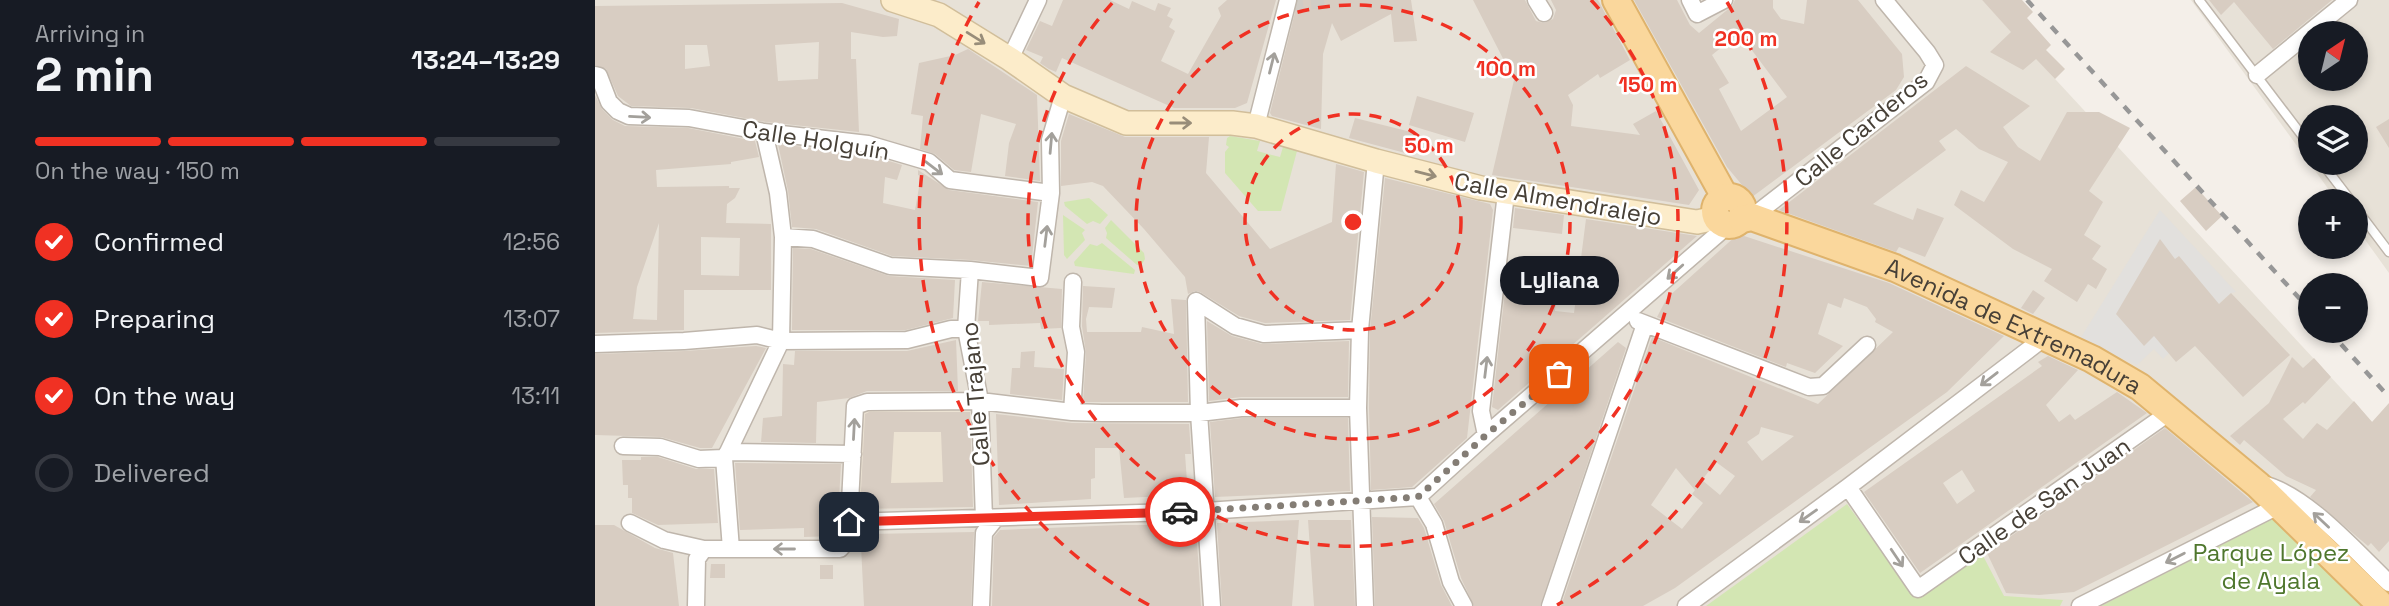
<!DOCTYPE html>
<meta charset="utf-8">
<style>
body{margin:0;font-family:"Space Grotesk",sans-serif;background:#20242c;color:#f1f3f6;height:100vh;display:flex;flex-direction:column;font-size:26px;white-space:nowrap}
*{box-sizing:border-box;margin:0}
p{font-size:23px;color:#9ea1a6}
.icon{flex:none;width:38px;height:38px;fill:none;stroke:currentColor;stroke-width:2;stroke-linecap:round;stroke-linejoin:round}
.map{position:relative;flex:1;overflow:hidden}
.side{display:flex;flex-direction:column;background:#171b24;width:595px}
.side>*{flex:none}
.needle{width:46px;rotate:35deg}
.fabs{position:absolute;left:1703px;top:21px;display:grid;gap:14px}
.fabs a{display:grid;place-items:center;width:70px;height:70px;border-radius:50%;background:#171b24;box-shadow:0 4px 10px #0003;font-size:35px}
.pin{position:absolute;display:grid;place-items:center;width:60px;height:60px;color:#fff;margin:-30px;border-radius:14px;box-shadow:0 4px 10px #0006}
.courier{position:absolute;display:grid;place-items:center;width:70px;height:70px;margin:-35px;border:5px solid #f03123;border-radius:50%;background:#fff;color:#222;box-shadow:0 2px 9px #0007}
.bubble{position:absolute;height:49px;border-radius:24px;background:#171b24;box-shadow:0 4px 10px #0003;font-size:23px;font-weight:800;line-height:49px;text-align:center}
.head em{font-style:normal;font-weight:800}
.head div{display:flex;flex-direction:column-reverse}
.head{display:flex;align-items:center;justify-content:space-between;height:119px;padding:0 35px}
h1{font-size:46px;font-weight:800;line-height:52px}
.bar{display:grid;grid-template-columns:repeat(4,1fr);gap:10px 7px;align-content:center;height:84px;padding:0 35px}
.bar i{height:9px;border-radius:5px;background:#363941}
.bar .current{background:#f03123}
.bar p{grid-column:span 4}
ol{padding:0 35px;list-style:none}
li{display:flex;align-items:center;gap:21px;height:77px}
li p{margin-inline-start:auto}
li .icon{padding:7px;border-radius:50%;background:#f03123;color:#fff;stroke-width:4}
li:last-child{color:#9ea1a6}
li i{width:38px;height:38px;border:4px solid #363941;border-radius:50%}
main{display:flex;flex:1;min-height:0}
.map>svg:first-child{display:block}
</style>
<main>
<section class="side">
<div class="head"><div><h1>2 min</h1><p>Arriving in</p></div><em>13:24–13:29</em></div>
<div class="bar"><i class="current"></i><i class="current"></i><i class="current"></i><i></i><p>On the way · 150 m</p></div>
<ol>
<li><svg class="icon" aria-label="check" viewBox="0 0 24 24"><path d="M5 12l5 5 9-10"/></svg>Confirmed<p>12:56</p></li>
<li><svg class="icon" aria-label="check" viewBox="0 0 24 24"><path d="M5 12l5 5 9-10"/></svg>Preparing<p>13:07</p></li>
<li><svg class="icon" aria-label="check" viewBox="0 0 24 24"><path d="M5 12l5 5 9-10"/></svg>On the way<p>13:11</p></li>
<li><i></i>Delivered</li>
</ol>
</section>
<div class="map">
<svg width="1794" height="606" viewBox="0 0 1794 606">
<rect width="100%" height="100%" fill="#f4efe9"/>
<!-- residential -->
<path fill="#e7e1d7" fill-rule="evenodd" d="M 0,0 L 1387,0 L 1794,440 L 1794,606 L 0,606 Z
M 1596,0 L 1794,0 L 1794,273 L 1761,227 L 1760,201 L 1742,201 ZM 1715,33 L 1760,33 L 1760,79 L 1715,79 ZM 1715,117 L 1760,117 L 1760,163 L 1715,163 Z"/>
<!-- education -->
<path fill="#ece3d3" d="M 269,407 L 375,407 L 378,507 L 263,509 Z"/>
<!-- green -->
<path fill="#d3e6b3" d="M 635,136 L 665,141 L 662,151 L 685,157 L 688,147 L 702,151 L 686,211 L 663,211 L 630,173 L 630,152 L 634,147 L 631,145 L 632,138 Z
M 494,198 L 513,215 L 505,224 L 498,221 L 492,224 L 470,206 L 469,202 Z
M 468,215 L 490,230 L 487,233 L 490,240 L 472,259 L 469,255 Z
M 516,220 L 549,253 L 550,259 L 547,264 L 542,265 L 511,238 L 512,233 L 510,228 Z
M 507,243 L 540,270 L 539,274 L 480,266 L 479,262 L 495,244 L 502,246 Z
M 1252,504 L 1319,596 L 1385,550 L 1409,596 L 1468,600 L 1465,606 L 1111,606 Z
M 1685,515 L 1770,599 L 1766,606 L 1506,606 Z"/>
<!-- parking -->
<path fill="#e2e0dd" d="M 1565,210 L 1641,292 L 1636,293 L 1627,301 L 1568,359 L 1559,349 L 1542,365 L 1485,339 Z"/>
<!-- building -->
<path fill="#d8cdc2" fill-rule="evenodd" d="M 468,0 L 515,0 L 534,9 L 537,1 L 560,11 L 563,3 L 576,8 L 572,16 L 578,19 L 574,27 L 580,31 L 566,61 L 593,74 L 626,16 L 623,8 L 632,0 L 681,0 L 652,103 L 640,108 L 579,108 L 467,58 L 461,72 L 454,69 L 445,63 L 448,57 L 431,50 L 445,21 L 457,26 Z
M 703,0 L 816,0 L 822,41 L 799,42 L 796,14 L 746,41 L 737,23 L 728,54 L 726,129 L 677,116 L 675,113 Z
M 878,0 L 930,0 L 941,21 L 949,23 L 958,19 L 961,10 L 956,0 L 1003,0 L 1035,60 L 1005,78 L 1003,74 L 973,95 L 978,105 L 976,126 L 1045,135 L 1038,124 L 1061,111 L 1104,190 L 1094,205 L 897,175 L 919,80 Z
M 1039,0 L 1082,0 L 1095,25 L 1104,33 L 1137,6 L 1140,0 L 1178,0 L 1178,8 L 1186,19 L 1209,24 L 1212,0 L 1263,0 L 1307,54 L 1309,77 L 1301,90 L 1157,197 L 1132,167 ZM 1144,33 L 1192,97 L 1146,131 L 1124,89 L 1134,83 L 1117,55 Z
M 1387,0 L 1427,0 L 1438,12 L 1432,18 L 1456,45 L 1451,50 L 1470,69 L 1460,79 L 1441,59 L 1428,70 L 1395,52 L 1416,32 Z
M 1614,0 L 1737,0 L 1678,49 L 1639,2 L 1626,15 Z
M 247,3 L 304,19 L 302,36 L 288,37 L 256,32 L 256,59 L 261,59 L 264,132 L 171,122 L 96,108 L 36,106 L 23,96 L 11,69 L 0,65 L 0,6 ZM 224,42 L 223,79 L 183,81 L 180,45 ZM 90,45 L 112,45 L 115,66 L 90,69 Z
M 373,49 L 442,95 L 445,181 L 410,176 L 414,143 L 421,124 L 386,114 L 376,172 L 359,170 L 340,154 L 325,149 L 328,116 L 316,114 L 324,63 L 360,55 Z
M 1371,66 L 1435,106 L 1408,127 L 1423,147 L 1445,161 L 1472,112 L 1504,112 L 1535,128 L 1494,191 L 1508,202 L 1489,235 L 1506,246 L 1497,259 L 1512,269 L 1501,289 L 1493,284 L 1482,302 L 1449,281 L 1457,269 L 1418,249 L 1359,205 L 1366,190 L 1389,202 L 1413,162 L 1384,149 L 1361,129 L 1344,141 L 1351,150 L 1278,204 L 1318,220 L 1322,208 L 1349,218 L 1330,257 L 1304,247 L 1301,252 L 1184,210 Z
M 0,95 L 7,109 L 18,120 L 30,126 L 93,128 L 160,141 L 164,157 L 136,162 L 136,164 L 61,170 L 62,187 L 134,186 L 134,188 L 145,188 L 140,198 L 132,204 L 131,223 L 176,224 L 176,290 L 89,290 L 89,330 L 0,333 ZM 64,223 L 62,320 L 38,319 L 42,287 ZM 106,237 L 145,238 L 144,276 L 106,275 Z
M 822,96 L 879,113 L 870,142 L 814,125 Z
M 474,114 L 530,137 L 614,137 L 611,173 L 675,249 L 737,222 L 741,164 L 769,172 L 755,320 L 670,323 L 644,316 L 605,292 L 600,291 L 593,294 L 590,277 L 549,229 L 508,186 L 497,182 L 466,186 L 466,141 Z
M 760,118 L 820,133 L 814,154 L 754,138 Z
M 1794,119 L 1794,148 L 1781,127 Z
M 183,144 L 271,154 L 307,165 L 302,180 L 290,177 L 288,203 L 320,210 L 326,176 L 323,175 L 323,170 L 354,190 L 443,202 L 436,266 L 376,260 L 297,256 L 221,229 L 197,227 L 193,191 Z
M 790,178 L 895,204 L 898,210 L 872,438 L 817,487 L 776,490 L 774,408 L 775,331 Z
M 1601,187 L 1627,216 L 1611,231 L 1585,201 Z
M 920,208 L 969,215 L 967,234 L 918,228 Z
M 991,219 L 1102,236 L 903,410 L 897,407 L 913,265 L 926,266 L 926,270 L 963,274 L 960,311 L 979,313 Z
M 1143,234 L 1294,283 L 1409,336 L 1352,392 L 1080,588 L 1048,606 L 966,606 L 1057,337 L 1223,404 L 1298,332 L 1280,322 L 1281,319 L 1272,307 L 1249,298 L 1246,308 L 1233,303 L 1223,334 L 1248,346 L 1220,373 L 1192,363 L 1191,367 L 1062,317 L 1072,298 ZM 1166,427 L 1199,436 L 1167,461 L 1152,442 L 1164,434 ZM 1121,462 L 1140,476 L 1125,495 L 1107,480 ZM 1081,468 L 1100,490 L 1097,494 L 1108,503 L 1087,529 L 1056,505 Z
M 1565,239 L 1580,259 L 1584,256 L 1624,304 L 1636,293 L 1695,355 L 1648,397 L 1600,346 L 1581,362 L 1559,336 L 1549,346 L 1521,314 Z
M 198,248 L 216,249 L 294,276 L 360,280 L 358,318 L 311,330 L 197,330 Z
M 387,282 L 467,289 L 466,328 L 446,329 L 445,323 L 394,325 L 394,321 L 383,321 Z
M 488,286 L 520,288 L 517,308 L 494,307 L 491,319 L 492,332 L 546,332 L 547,327 L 579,334 L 576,299 L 591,300 L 593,402 L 488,402 L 491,353 L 487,326 Z
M 1438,290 L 1450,298 L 1438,314 L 1426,308 Z
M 612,321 L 637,336 L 667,344 L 754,341 L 753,397 L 646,397 L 614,401 Z
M 361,340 L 363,391 L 272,391 L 254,398 L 222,402 L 221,443 L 166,442 L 168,418 L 187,416 L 188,364 L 199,365 L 200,351 L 312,351 Z
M 1023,342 L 1031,348 L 945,606 L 879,606 L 866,578 L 849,521 L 839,504 Z
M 161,346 L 171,348 L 117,448 L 105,448 L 66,437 L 0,435 L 0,354 L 90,351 Z
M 440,351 L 439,367 L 469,369 L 467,400 L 415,394 L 417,368 L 425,368 L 426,352 Z
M 1453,356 L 1483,370 L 1451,405 L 1464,422 L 1475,414 L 1480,420 L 1522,392 L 1552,413 L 1325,573 L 1269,492 L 1447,366 L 1443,362 ZM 1367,470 L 1380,491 L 1362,504 L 1348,483 Z
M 1697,357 L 1708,368 L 1719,358 L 1736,377 L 1710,404 L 1708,402 L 1688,419 L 1708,439 L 1722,423 L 1732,430 L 1759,401 L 1777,422 L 1794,403 L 1794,541 L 1784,552 L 1776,543 L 1773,546 L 1715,497 L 1721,490 L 1691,476 L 1649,440 L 1645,445 L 1635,436 L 1674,403 Z
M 274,412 L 375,412 L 378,507 L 265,509 L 270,414 ZM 299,432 L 346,432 L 348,482 L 296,483 Z
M 401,414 L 477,423 L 594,424 L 596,454 L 590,454 L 593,495 L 529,498 L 524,448 L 500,448 L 500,478 L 496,479 L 496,499 L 404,505 Z
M 647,418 L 753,418 L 755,491 L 620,497 L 615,422 Z
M 1570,428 L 1658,502 L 1479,592 L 1444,595 L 1411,593 L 1392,553 Z
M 46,457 L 63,457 L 101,469 L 119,469 L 123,523 L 63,525 L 37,513 L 37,498 L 33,498 L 33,485 L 28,485 L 27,460 L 46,460 Z
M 140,463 L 246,464 L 242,536 L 209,537 L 209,528 L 145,530 Z
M 777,517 L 823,518 L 829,528 L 846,585 L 857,606 L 780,606 Z
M 704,520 L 697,606 L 627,606 L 622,523 Z
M 713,520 L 756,520 L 760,606 L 719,606 Z
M 0,525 L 19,525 L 60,548 L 78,553 L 84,606 L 0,606 Z
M 526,525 L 601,525 L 606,606 L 397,606 L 399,537 L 405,530 Z
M 379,532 L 376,606 L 269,606 L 266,546 L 274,546 L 274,534 Z
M 116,564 L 130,564 L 130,578 L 115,578 Z
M 225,565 L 238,565 L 238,579 L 225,579 Z"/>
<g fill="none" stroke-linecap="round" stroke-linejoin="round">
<!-- street-tunnel -->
<path stroke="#d1ccc5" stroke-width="16" stroke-dasharray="16 8" stroke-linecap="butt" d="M 692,4 L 729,0"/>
<defs>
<path id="lane" d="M 1604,0 L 1715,146
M 1727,163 L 1756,201
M 1760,207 L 1794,252"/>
<path id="street" d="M 941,0 L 949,13
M 1095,0 L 1102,14 L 1129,0
M 415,59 L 443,0
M 0,75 L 4,76 L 14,102 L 23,111 L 34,116 L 94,118 L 169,132 L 273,144 L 334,162 L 355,180 L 456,193
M 1662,75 L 1754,0
M 661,126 L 693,0
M 1157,217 L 1331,82 L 1340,65 L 1332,52 L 1289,0
M 188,237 L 218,239 L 295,266 L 375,270 L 445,278 L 456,193 L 455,140 L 468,96
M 375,270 L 371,329 L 385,401 L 389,519
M 601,301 L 604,413 L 617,606
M 601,301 L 640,326 L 669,334 L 765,330
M 1043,321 L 1214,387 L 1228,386 L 1272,345
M 0,344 L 89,341 L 162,335 L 186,341 L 312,340 L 356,329 L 371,329
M 477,412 L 481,352 L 476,327 L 478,282
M 891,435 L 886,411 L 911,193
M 28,446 L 65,447 L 104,459 L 129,458
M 133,452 L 186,341 L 188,237 L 183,193 L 169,132
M 129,458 L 133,452 L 258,454
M 129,458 L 136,549
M 1668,484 C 1713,496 1760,551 1794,583
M 1253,487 L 1323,589 L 1575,412
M 823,497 L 891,435 L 1124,233 L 1128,225
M 823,497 L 839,524 L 856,582 L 869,606
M 254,522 L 260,406 L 272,402 L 385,401 L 477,412 L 507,413 L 604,413 L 646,408 L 763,408
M 35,523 L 69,540 L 109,549
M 101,606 L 102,559 L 109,549 L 245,549 L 253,540 L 254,522 L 611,511 L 823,497
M 386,606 L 389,533 L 401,518
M 770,606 L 763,408 L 765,330 L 781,161
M 955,606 L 1050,324
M 1091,606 L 1253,487 L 1449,338
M 1485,606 L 1685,505"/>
<path id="secondary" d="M 298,0 L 344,15 L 415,59 L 468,96 L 531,123 L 637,123 L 661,126 L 781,161 L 886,188 L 1102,222 L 1121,218"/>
<g id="primary">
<path d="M 1021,0 L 1130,197"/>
<circle cx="1134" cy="211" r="14"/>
<path id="s1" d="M 1147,219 L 1157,217 L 1300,268 L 1497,359 L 1545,387 L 1663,485 L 1787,606"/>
</g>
</defs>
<!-- lane casing -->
<use href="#lane" stroke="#bfb6ac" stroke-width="11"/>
<!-- street casing -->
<use href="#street" stroke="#bfb6ac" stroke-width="19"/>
<!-- secondary casing -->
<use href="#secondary" stroke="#d1be9a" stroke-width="26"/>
<!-- primary casing -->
<use href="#primary" stroke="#dfb36c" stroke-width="30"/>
<!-- lane -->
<use href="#lane" stroke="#fff" stroke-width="8"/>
<!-- street -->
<use href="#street" stroke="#fff" stroke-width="16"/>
<!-- secondary -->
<use href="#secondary" stroke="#fcecca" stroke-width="23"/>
<!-- primary -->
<use href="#primary" stroke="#fad79c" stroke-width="26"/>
<!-- rail -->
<path stroke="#979797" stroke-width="4.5" stroke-dasharray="9 9" stroke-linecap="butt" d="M 1432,0 L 1715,310
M 1734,331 L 1794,397"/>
</g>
<!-- one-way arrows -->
<defs><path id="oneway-shaft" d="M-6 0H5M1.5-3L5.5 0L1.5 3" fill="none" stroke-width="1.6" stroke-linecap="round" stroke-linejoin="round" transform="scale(1.75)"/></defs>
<g stroke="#988d79">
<use href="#oneway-shaft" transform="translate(381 38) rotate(32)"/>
<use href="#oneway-shaft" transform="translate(586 123)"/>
<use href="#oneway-shaft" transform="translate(831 174) rotate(14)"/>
</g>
<g stroke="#a3a09b">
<use href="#oneway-shaft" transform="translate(677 63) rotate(-76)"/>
<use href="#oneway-shaft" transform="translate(45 117) rotate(3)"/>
<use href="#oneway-shaft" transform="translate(456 143) rotate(-85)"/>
<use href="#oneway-shaft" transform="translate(339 168) rotate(37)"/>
<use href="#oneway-shaft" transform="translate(451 236) rotate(-83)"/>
<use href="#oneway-shaft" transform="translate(1080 272) rotate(138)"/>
<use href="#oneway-shaft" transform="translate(891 367) rotate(-83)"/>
<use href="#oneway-shaft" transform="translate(1394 379) rotate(142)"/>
<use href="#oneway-shaft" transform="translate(259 429) rotate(-87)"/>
<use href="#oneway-shaft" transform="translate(1213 516) rotate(145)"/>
<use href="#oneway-shaft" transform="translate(1726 520) rotate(-137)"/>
<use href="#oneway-shaft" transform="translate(189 549) rotate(-180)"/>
<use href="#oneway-shaft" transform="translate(1302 558) rotate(56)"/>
<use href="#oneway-shaft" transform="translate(1580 558) rotate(153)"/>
</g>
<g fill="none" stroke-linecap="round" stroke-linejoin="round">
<!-- done -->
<path stroke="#847d75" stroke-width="7" stroke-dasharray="0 12.6" d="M 585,512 L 823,497 L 891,435 L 964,374"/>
<!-- route -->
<path stroke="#f03123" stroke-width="9" d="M 254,522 L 585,512"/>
</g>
<!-- distance rings -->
<g fill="none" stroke="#f03123" stroke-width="3.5" stroke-dasharray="12 9">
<circle cx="758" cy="222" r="108"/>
<circle cx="758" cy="222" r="217"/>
<path d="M996 0A325 325 0 1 1 520 0"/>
<path d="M554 605A434 434 0 0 1 384 2M1132 2A434 434 0 0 1 962 605"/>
</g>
<g text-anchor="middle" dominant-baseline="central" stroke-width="5" stroke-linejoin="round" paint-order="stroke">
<!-- street labels -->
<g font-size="24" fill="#474037" stroke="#fff">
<text transform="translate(1266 129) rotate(-40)">Calle Carderos</text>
<text transform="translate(221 140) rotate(9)">Calle Holguín</text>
<text transform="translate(963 199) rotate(10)">Calle Almendralejo</text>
<text stroke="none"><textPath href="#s1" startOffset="294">Avenida de Extremadura</textPath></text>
<text transform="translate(380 394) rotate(-95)">Calle Trajano</text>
<text transform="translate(1449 501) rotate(-35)">Calle de San Juan</text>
</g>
<!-- park labels -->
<g font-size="24" fill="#4f772d" stroke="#fff">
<text x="1676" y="552">Parque López<tspan x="1676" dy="28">de Ayala</tspan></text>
</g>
</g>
<circle cx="758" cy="222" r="10" fill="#f03123" stroke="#fff" stroke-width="3.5"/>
<g font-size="21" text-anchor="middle" font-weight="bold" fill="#f03123" stroke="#fff" stroke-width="5" stroke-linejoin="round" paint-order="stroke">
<text x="1151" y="46">200 m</text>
<text x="911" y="76">100 m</text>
<text x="1053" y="92">150 m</text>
<text x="834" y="153">50 m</text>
</g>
</svg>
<div class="fabs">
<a><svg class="needle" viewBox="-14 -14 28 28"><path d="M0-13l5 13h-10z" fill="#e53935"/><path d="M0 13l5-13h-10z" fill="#9ea1a6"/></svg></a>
<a><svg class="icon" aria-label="layers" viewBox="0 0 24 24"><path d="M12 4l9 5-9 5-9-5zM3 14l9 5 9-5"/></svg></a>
<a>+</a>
<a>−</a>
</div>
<div class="pin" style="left:964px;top:374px;background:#ea580c"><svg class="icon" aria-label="bag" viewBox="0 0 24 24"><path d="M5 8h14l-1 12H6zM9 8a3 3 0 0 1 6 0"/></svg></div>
<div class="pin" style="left:254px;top:522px;background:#1f2937"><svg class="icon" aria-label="home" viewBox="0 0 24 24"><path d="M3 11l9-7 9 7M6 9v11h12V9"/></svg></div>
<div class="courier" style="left:585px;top:512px"><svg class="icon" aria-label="car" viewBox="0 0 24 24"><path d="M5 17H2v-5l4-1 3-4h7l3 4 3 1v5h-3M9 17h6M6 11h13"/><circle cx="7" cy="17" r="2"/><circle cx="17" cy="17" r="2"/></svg></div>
<div class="bubble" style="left:905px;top:256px;width:119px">Lyliana</div>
</div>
</main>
